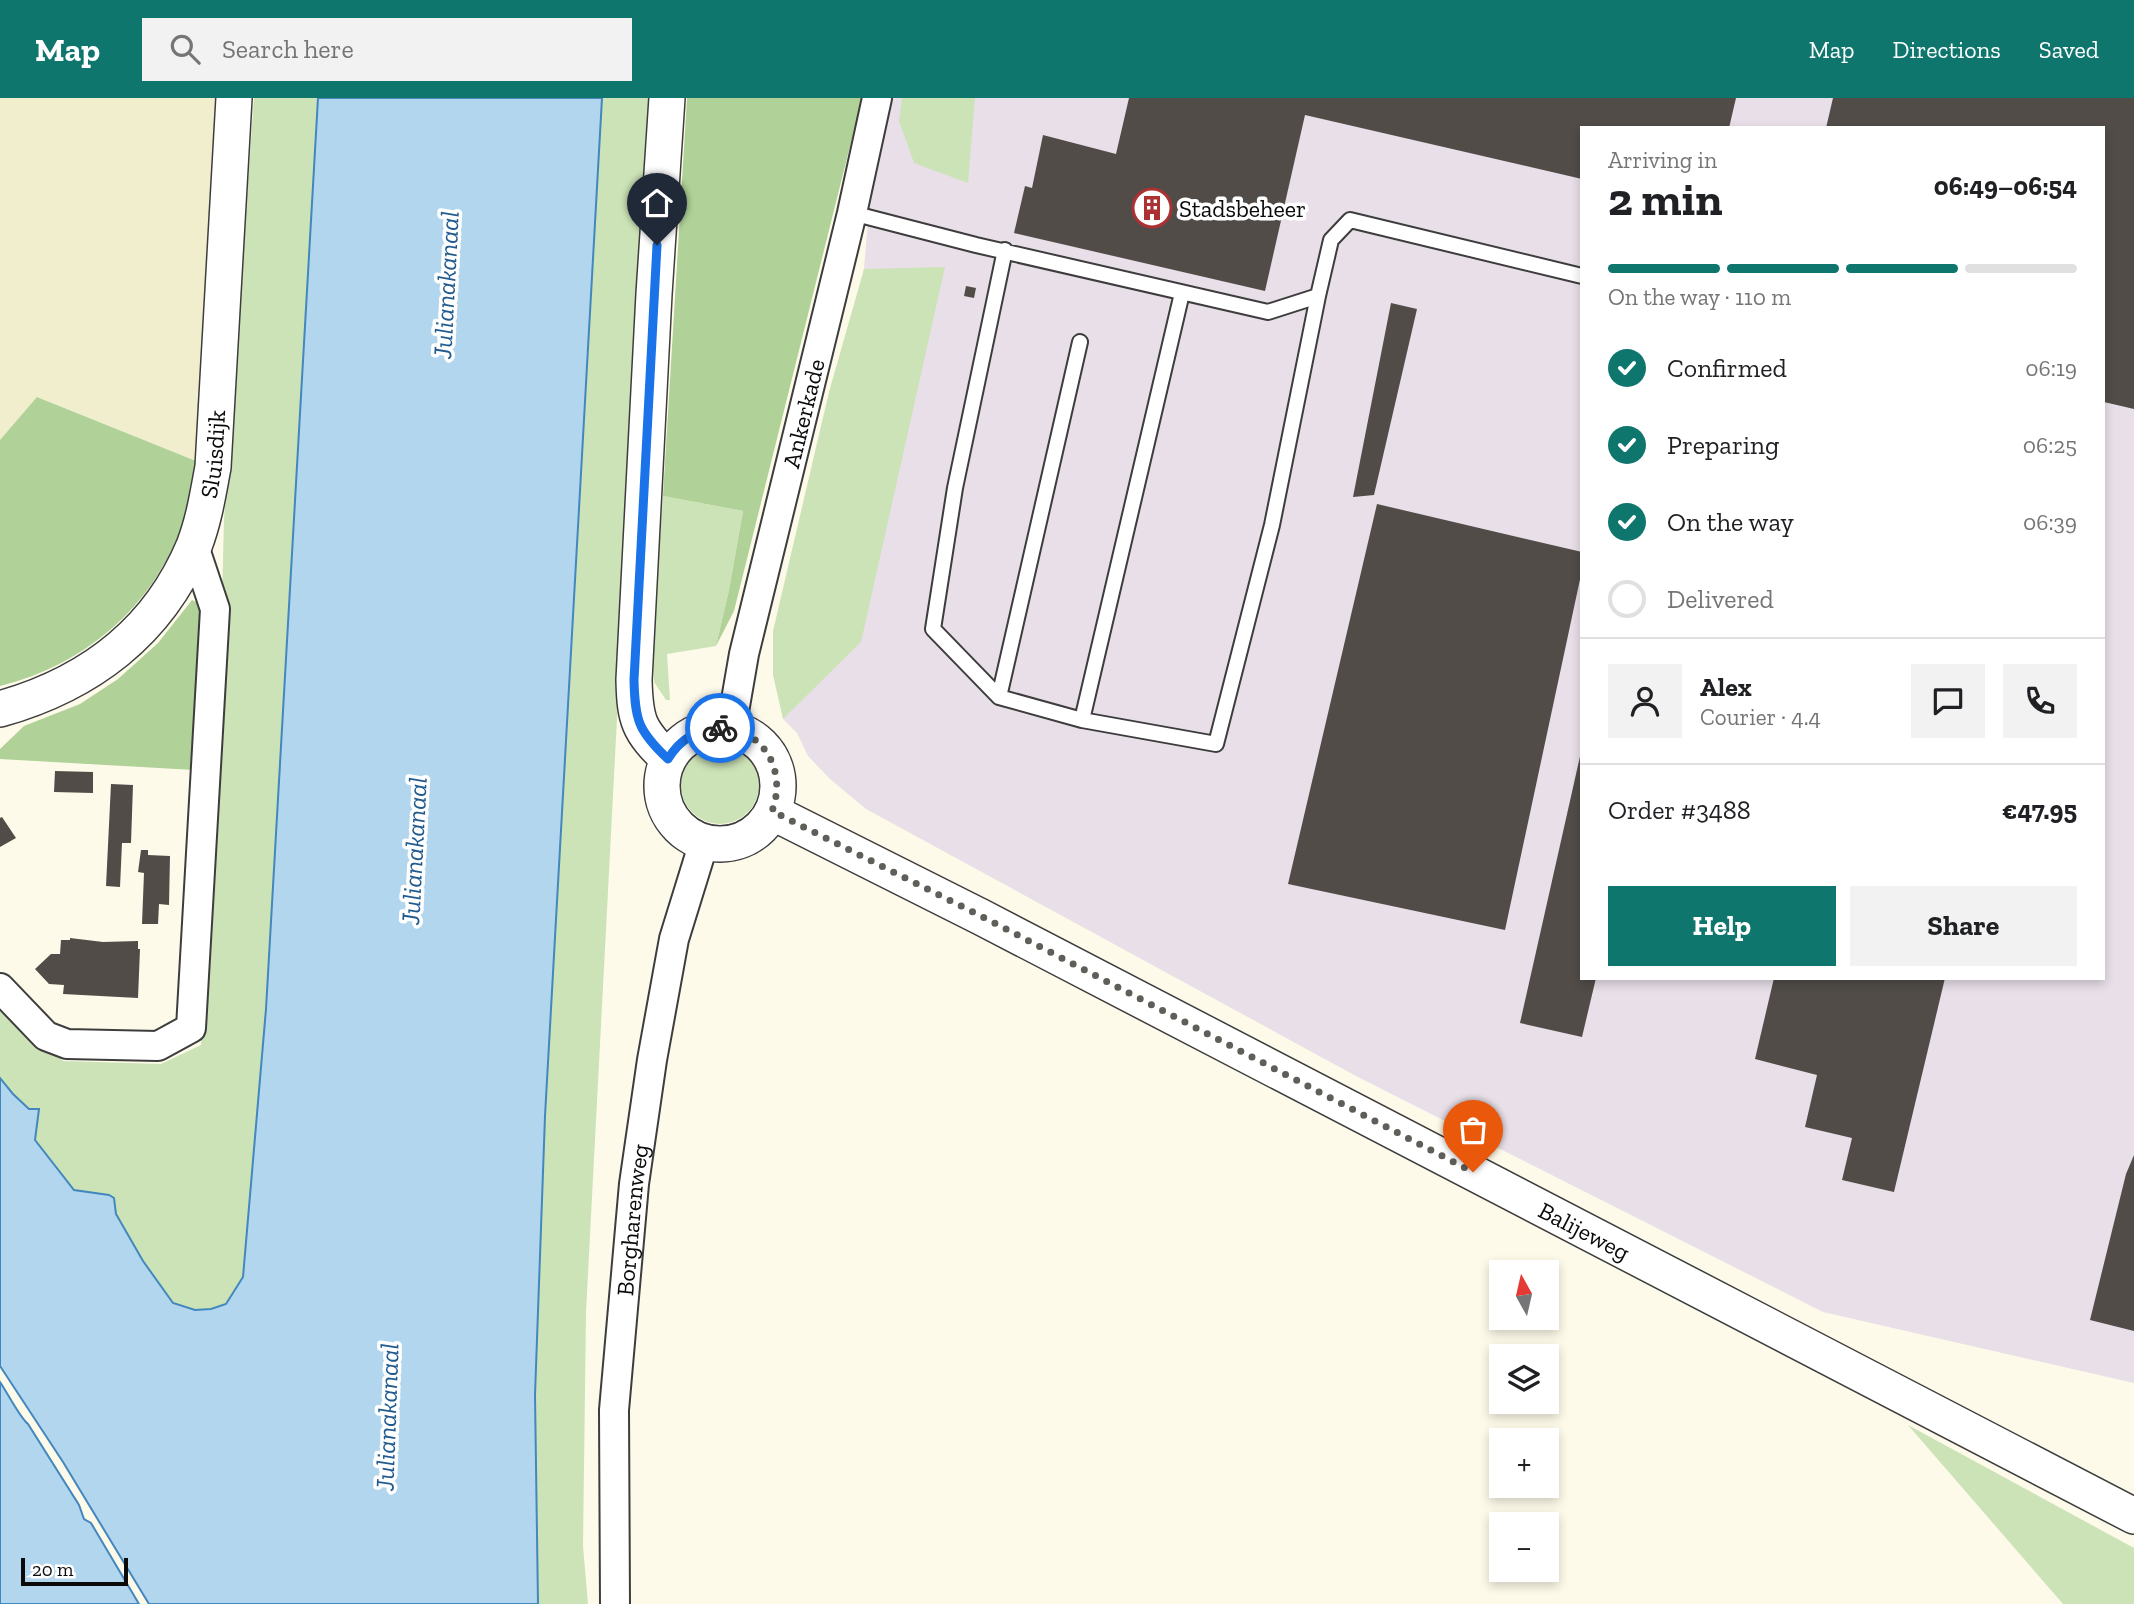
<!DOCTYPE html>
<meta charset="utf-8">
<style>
body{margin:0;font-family:"Zilla Slab",serif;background:#f2f2f2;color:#202124;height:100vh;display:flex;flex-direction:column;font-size:26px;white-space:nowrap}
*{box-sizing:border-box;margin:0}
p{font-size:23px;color:#757577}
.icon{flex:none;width:38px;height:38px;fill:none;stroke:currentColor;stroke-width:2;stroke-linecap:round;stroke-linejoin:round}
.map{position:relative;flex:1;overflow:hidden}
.drawer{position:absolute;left:1580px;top:28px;width:525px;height:854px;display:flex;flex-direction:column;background:#fff;border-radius:0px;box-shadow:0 4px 10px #0003}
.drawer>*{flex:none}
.needle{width:46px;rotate:352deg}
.controls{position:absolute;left:1489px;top:1162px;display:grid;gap:14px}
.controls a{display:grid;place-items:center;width:70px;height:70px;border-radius:0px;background:#fff;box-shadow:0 4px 10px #0003;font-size:35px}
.scale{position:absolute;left:21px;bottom:18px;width:107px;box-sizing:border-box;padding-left:7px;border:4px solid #0a0a0a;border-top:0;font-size:19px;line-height:24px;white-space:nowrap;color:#0a0a0a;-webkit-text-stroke:5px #fff;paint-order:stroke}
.pin{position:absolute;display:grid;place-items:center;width:60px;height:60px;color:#fff;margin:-72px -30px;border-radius:50% 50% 50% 0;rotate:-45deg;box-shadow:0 0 7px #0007}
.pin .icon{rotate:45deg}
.courier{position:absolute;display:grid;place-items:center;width:70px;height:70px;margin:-35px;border:5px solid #1a73e8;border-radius:50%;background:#fff;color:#222;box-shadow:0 2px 9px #0007}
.headline em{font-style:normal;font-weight:700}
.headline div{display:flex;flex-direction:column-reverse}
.headline{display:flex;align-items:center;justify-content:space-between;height:119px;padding:0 28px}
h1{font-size:46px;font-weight:700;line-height:52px}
.bar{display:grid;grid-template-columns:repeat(4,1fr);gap:10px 7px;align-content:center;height:84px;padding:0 28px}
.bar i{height:9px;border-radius:5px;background:#e0e0e0}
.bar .active{background:#0f766e}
.bar p{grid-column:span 4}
.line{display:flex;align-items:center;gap:18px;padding:0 28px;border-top:2px solid #e0e0e0}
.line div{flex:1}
.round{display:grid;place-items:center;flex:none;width:74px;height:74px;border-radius:0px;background:#f2f2f2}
ol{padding:0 28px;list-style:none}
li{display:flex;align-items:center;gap:21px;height:77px}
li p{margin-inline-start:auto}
li .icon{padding:7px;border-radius:50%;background:#0f766e;color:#fff;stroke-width:4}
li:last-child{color:#757577}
li i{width:38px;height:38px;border:4px solid #e0e0e0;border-radius:50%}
.primary-button{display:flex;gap:14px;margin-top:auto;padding:14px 28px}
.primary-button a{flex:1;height:80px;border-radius:0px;background:#0f766e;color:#fff;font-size:28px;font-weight:700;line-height:80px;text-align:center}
.primary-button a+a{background:#f2f2f2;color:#202124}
header{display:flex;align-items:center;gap:42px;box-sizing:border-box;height:98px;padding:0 35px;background:#0f766e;color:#fff}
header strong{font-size:33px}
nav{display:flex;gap:38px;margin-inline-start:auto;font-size:24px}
.search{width:490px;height:63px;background:#f2f2f2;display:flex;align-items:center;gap:18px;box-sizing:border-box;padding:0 24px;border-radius:0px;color:#757577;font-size:26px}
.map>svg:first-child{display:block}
</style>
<header>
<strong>Map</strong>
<div class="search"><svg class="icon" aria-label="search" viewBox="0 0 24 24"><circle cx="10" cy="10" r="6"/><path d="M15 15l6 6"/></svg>Search here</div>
<nav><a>Map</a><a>Directions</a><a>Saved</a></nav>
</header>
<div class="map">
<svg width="2134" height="1506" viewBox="0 0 2134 1506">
<rect width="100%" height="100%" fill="#fdfae9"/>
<!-- industrial -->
<path fill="#e8dfe8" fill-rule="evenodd" d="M 878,0 L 2134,0 L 2134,1285 L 1823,1214 L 1356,978 L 866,711 L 830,681 L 808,658 L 797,635 L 783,621 L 864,171 ZM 1582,30 L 2104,30 L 2104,880 L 1582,880 Z"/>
<!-- farmland -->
<path fill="#f0eecc" d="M 0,0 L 217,0 L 196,363 L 38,299 L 0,342 Z"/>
<!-- green -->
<path fill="#cce3b7" d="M 254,0 L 318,0 L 266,911 L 243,1179 L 226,1206 L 211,1211 L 195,1212 L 173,1205 L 143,1163 L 116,1116 L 114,1100 L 109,1097 L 74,1092 L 35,1042 L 39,1011 L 29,1011 L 13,996 L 0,980 L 0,902 L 63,963 L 161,966 L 201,947 L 218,660 L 224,422 Z
M 602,0 L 652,0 L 632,334 L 586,1214 L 583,1448 L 588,1506 L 538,1506 L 535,1297 L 545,1018 Z
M 902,0 L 975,0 L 968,85 L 914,65 L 899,23 Z
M 945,169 L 861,544 L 783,621 L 773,577 L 773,533 L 829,294 L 864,171 Z
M 663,398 L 743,413 L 729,492 L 716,548 L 667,556 L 670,602 L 666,602 L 654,584 L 652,552 Z
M681 687a39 39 0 1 1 78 0a39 39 0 1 1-78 0Z
M 1908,1327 L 2134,1450 L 2134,1506 L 2063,1506 Z"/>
<!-- forest -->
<path fill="#b0d298" d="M 687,0 L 862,0 L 734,513 L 716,548 L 729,492 L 743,413 L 663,398 Z
M 37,299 L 196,363 C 193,380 191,399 186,416 C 158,504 89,566 0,588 L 0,342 Z
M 192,502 L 203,507 L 194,672 L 0,661 L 0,651 L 24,628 L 80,606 L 118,581 L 158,545 Z"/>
<!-- water -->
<path fill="#b3d6ef" stroke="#4287be" stroke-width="2" d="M 318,0 L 602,0 L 545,1018 L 535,1297 L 538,1506 L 149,1506 L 63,1364 L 0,1268 L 0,980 L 13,996 L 29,1011 L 39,1011 L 35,1042 L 74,1092 L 109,1097 L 114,1100 L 116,1116 L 143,1163 L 173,1205 L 195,1212 L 211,1211 L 226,1206 L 243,1179 L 266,911 Z
M 0,1284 C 7,1294 20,1320 28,1326 L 79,1407 L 84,1421 L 91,1425 L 139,1506 L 0,1506 Z"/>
<!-- building -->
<path fill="#514c48" d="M 1129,0 L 1736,0 L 1729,30 L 1582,30 L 1582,81 L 1305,17 L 1265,193 L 1014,135 L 1025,88 L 1032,90 L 1043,37 L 1116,56 Z
M 1833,0 L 2134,0 L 2134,311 L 2104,304 L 2104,30 L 1826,30 Z
M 966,188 L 976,190 L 974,200 L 964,198 Z
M 1391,205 L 1417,211 L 1374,397 L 1353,399 Z
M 1377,406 L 1582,454 L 1582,472 L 1505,832 L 1288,786 Z
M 1581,654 L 1582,880 L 1596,880 L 1582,939 L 1520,925 Z
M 55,673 L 93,674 L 93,695 L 54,694 Z
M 111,686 L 133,687 L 131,745 L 122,745 L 120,789 L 106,788 Z
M 2,719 L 16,740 L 0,749 L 0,720 Z
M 141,752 L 148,752 L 148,757 L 170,758 L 169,807 L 159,806 L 158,826 L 142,826 L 144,775 L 138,774 Z
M 70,840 L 103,844 L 138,843 L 138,851 L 140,851 L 138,900 L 63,896 L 64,887 L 49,886 L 35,871 L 51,856 L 60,856 L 61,842 L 70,842 Z
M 1774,880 L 1945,880 L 1894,1094 L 1842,1082 L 1852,1040 L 1805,1029 L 1817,977 L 1755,961 Z
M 2134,1057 L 2134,1233 L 2090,1222 L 2126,1076 Z"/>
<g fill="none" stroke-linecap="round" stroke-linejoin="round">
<defs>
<path id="service" d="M 852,115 L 976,147 L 1268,214 L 1318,198 L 1331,142 L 1350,122 L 1582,178
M 1005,152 L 955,390 L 933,531 L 999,599 L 1082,622 L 1182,195
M 999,599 L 1080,244
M 1082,622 L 1216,646 L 1272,427 L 1318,198"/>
<g id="minor">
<path id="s1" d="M 731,631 L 744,556 L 852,115 L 877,0"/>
<path d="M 0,890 L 46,938 L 67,946 L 158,948 L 191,930 L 215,511 L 194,448"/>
<path id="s2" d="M 615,1506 L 614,1312 L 634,1086 L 652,962 L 674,841 L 704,744"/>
</g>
<g id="tertiary">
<path d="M 667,0 L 654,196 L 634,582 C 635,622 638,632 668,661"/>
<path id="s3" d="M 0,611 C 89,586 158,534 194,448 C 204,422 208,396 213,369 L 234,0"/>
<circle cx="720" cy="688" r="58"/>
<path id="s4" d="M 772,714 L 981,819 L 2134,1418"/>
</g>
</defs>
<!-- service casing -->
<use href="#service" stroke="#3d3d3d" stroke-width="18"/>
<!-- minor casing -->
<use href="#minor" stroke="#3d3d3d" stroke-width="32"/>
<!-- tertiary casing -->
<use href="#tertiary" stroke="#3d3d3d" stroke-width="38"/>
<!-- service -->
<use href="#service" stroke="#fff" stroke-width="14"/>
<!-- minor -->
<use href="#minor" stroke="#fff" stroke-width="28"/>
<!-- tertiary -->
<use href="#tertiary" stroke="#fff" stroke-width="35"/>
</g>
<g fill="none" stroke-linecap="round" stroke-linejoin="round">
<!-- done -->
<path stroke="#5f5e58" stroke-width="7" stroke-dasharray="0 12.6" d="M 720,630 C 765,631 787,674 772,713 L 981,818 L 1473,1074"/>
<!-- route -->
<path stroke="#1a73e8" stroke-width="9" d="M 657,147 L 634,582 C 635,622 638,633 668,661 C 680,641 697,631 720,630"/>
</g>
<!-- icons -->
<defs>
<symbol id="building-ring" viewBox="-11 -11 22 22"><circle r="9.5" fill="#fff" stroke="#ab3132" stroke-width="1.5"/><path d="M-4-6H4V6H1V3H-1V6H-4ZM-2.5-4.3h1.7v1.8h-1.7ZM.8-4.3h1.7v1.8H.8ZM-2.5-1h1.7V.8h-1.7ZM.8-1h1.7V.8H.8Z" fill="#ab3132"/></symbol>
</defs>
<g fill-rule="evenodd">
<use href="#building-ring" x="1130" y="88" width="44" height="44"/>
</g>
<g text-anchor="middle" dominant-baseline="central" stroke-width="7" stroke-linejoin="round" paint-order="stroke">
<!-- poi labels -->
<g font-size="24" fill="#0a0a0a" stroke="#fff" text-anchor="start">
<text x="1179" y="110">Stadsbeheer</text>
</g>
<!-- street labels -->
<g font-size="24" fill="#0a0a0a" stroke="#fff">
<text stroke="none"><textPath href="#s1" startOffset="324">Ankerkade</textPath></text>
<text stroke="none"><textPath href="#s3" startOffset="357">Sluisdijk</textPath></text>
<text stroke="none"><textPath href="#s2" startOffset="385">Borgharenweg</textPath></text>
<text stroke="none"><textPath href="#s4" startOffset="914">Balijeweg</textPath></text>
</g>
<!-- water labels -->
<g font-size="26" font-style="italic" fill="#215a8e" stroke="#fff">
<text transform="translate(446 187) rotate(-87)">Julianakanaal</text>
<text transform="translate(414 753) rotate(-87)">Julianakanaal</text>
<text transform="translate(387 1319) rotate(-88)">Julianakanaal</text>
</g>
</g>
</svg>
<div class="controls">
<a><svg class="needle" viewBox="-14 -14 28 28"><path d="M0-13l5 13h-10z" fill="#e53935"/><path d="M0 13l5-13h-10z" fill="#757577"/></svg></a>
<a><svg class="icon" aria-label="layers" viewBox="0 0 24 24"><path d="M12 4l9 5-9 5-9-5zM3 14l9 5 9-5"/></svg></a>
<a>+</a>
<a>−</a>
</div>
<div class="scale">20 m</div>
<div class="pin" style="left:1473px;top:1074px;background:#ea580c"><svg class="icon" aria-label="bag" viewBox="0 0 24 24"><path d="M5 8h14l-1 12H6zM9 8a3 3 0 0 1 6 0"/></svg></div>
<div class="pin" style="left:657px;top:147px;background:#1f2937"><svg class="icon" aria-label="home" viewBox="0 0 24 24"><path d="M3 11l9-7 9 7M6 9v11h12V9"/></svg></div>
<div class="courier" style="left:720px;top:630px"><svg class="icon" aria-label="bike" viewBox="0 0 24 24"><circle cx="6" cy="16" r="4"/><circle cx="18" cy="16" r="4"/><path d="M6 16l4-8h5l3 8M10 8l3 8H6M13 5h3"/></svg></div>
<section class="drawer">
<div class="headline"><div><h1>2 min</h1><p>Arriving in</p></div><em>06:49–06:54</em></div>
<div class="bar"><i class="active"></i><i class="active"></i><i class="active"></i><i></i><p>On the way · 110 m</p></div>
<ol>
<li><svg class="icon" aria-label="check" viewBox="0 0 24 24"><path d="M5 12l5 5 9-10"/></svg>Confirmed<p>06:19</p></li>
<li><svg class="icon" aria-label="check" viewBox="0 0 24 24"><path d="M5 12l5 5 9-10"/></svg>Preparing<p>06:25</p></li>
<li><svg class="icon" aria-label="check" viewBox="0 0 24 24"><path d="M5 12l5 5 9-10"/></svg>On the way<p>06:39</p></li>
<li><i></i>Delivered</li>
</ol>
<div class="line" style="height:126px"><a class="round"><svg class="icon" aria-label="person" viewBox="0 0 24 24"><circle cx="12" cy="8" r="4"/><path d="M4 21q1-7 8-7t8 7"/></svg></a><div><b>Alex</b><p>Courier · 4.4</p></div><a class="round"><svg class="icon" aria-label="chat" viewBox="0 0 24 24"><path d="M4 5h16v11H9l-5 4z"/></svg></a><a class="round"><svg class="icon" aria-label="phone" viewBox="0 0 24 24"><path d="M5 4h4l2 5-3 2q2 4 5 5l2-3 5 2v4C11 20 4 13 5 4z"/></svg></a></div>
<div class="line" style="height:91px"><div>Order #3488</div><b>€47.95</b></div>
<div class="primary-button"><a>Help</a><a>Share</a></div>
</section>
</div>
